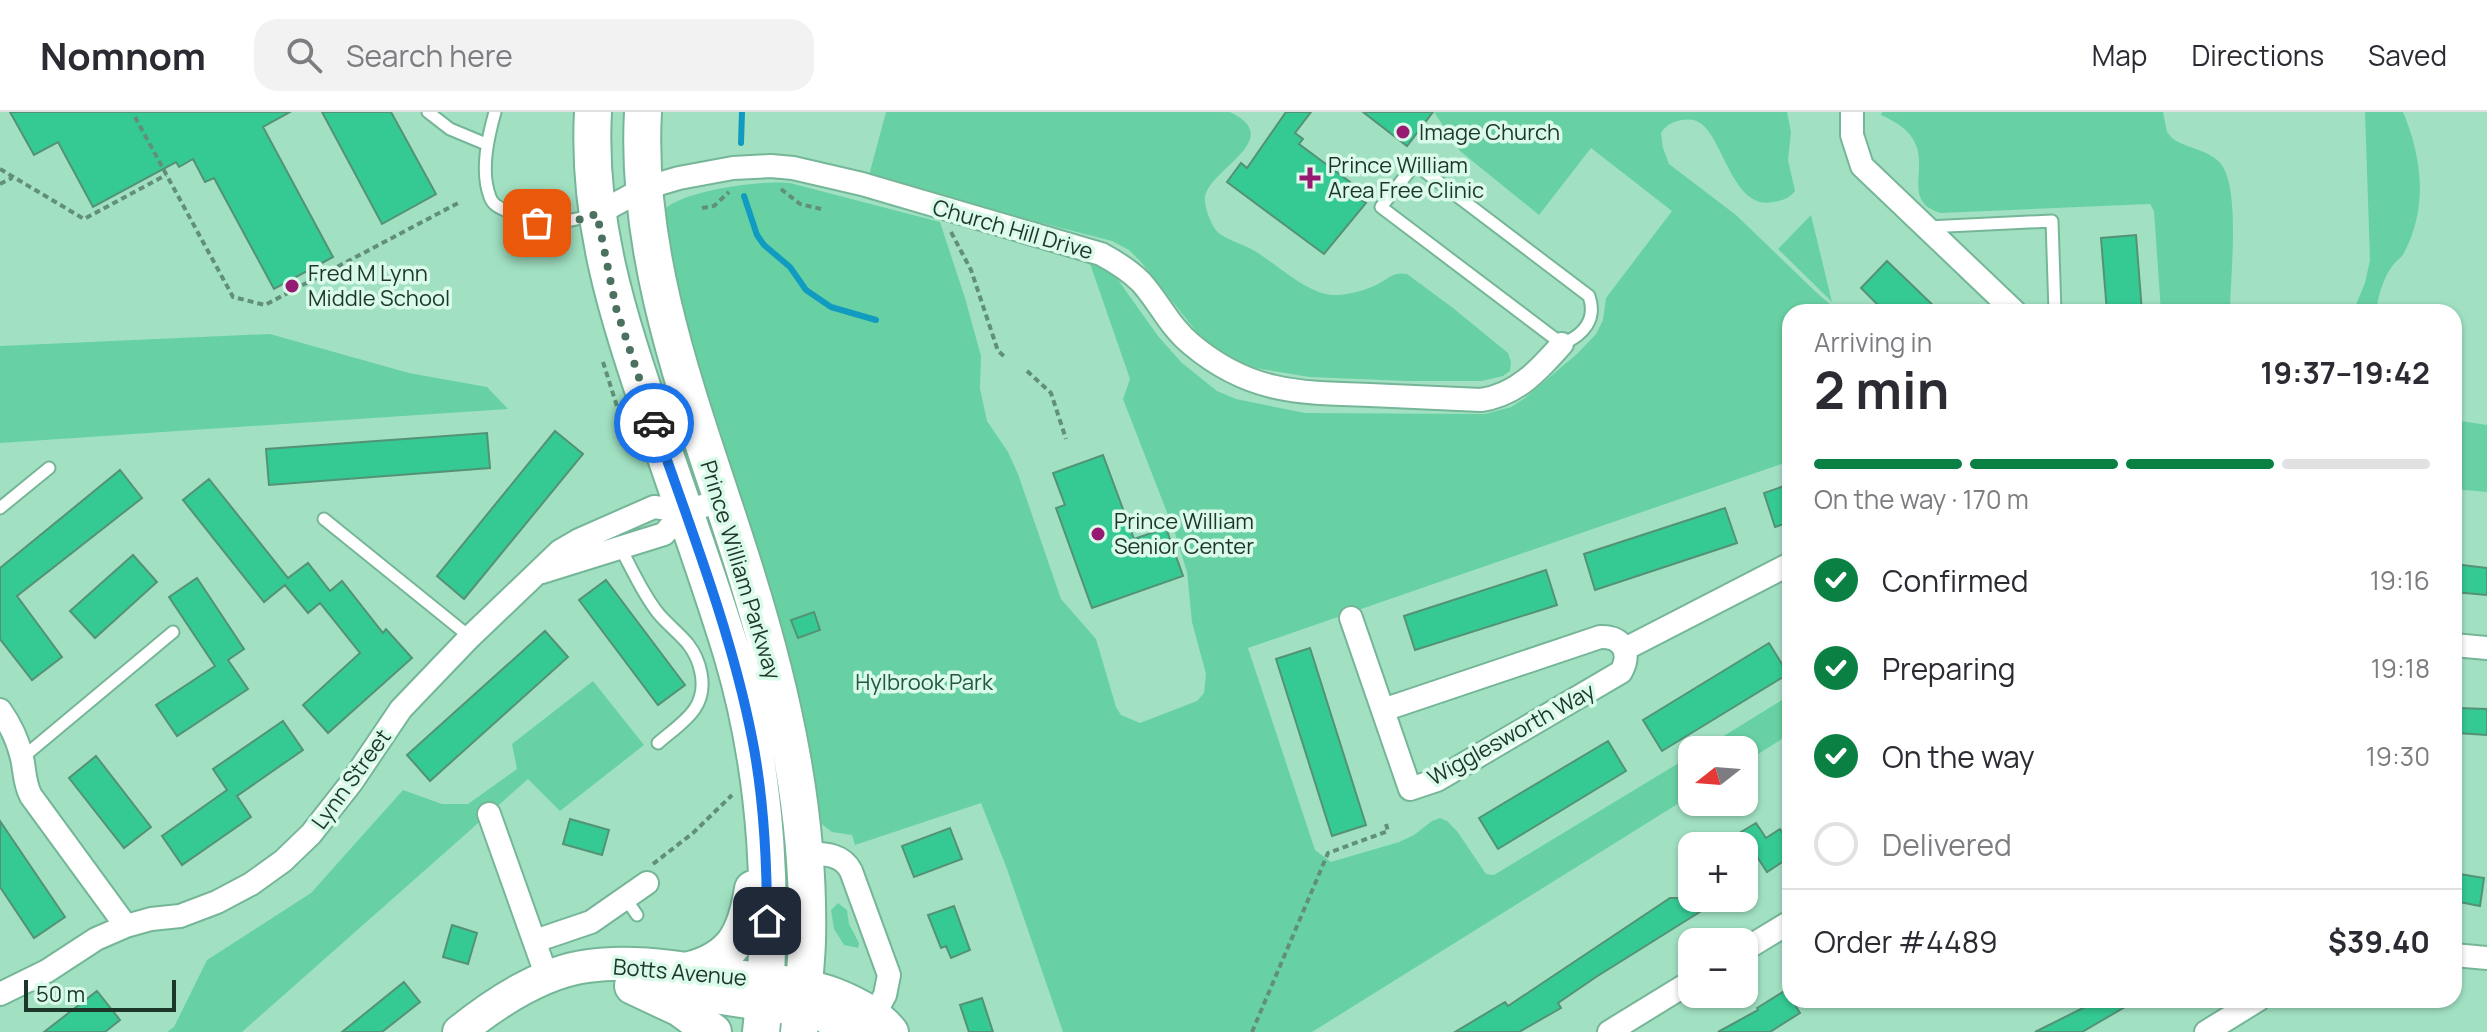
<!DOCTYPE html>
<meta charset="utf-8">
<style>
body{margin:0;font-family:Manrope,sans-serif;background:#f2f2f3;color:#2b2b33;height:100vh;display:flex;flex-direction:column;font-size:30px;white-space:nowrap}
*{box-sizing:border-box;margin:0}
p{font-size:26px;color:#7c7c81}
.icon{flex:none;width:44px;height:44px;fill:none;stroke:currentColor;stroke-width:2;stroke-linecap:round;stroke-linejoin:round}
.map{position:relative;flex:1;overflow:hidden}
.panel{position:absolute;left:1782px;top:192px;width:680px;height:704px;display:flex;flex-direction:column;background:#fff;border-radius:24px;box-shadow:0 2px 6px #0004}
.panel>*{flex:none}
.needle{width:52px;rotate:253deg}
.buttons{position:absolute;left:1678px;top:624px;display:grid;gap:16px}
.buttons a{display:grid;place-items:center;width:80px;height:80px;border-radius:16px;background:#fff;box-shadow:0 2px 6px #0004;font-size:40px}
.scale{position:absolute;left:24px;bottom:20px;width:152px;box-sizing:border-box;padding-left:8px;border:4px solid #1c362a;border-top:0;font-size:22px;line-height:28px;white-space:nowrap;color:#1c362a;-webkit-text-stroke:6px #dafaea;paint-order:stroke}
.pin{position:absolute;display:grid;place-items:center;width:68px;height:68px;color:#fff;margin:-34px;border-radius:16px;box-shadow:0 4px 12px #0006}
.courier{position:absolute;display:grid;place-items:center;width:80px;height:80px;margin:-40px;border:6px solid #1a73e8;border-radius:50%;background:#fff;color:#222;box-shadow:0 2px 10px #0007}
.head em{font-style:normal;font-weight:700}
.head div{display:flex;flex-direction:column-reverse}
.head{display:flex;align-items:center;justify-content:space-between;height:136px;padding:0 32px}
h1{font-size:52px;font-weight:700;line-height:60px}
.bar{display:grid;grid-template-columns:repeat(4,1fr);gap:12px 8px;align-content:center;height:96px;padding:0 32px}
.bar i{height:10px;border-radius:6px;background:#e1e1e2}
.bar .on{background:#0b8043}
.bar p{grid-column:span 4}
.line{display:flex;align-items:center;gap:20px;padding:0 32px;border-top:2px solid #e1e1e2}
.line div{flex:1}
ol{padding:0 32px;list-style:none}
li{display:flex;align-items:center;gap:24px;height:88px}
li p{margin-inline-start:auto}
li .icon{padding:8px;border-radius:50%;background:#0b8043;color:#fff;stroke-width:4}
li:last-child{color:#7c7c81}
li i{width:44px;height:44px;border:4px solid #e1e1e2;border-radius:50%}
header{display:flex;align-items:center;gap:48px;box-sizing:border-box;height:112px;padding:0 40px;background:#fff;border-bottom:2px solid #e1e1e2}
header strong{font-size:38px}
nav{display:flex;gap:44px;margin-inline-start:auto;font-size:28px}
.search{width:560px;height:72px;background:#f2f2f3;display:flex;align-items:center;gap:20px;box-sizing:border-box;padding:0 28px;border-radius:24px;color:#7c7c81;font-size:30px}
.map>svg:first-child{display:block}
</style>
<header>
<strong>Nomnom</strong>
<div class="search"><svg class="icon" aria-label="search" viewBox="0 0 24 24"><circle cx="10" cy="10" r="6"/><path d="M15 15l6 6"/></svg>Search here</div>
<nav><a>Map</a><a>Directions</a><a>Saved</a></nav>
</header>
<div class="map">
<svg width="2487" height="920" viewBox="0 0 2487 920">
<rect width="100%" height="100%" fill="#a1e1c2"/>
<!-- green -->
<path fill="#68d1a4" d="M 886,0 L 1230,0 C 1286,27 1212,55 1205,84 C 1204,90 1207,101 1210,107 C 1212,113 1216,119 1220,122 C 1230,129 1243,132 1253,138 C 1278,152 1309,185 1338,183 C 1350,182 1363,179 1374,174 C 1386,169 1392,159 1407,162 L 1453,196 L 1508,241 L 1511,250 L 1510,259 L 1503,264 L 1482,269 L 1407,269 L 1309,265 L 1249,255 L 1225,245 L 1199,223 L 1141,150 L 1129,138 L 1112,129 L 868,67 Z
M 1434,0 L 1787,0 L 1791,20 L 1788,48 L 1795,79 C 1790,86 1782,89 1773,90 C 1733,99 1723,25 1700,11 C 1695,7 1688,7 1682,8 C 1672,10 1666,13 1661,21 L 1663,36 L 1669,52 L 1736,103 L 1817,181 L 1839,200 L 1790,200 L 1790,349 L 1248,536 L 1315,738 L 1331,750 L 1399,730 L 1414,723 L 1432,709 L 1440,706 L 1447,709 L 1457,719 L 1486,762 L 1494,763 L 1692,643 L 1692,683 L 1312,920 L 1063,920 L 1007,757 L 981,691 L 855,733 L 852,723 L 832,720 L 819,710 L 681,219 L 661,101 C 677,78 763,68 790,71 L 940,110 L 965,186 L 981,244 L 980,277 L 987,309 L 1008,340 L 1018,362 L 1061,487 L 1096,527 L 1116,595 L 1121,603 L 1140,611 L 1197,589 L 1204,581 L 1206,562 L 1192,510 L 1187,460 L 1175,421 L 1123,287 L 1130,267 L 1088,146 L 1116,165 L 1158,224 L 1182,251 L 1217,279 L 1236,287 L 1305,301 L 1485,302 L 1511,295 L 1525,286 L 1578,241 L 1596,222 L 1603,208 L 1606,186 L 1672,99 L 1591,36 L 1539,103 L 1460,39 Z
M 1882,0 L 2163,0 L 2167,20 L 2172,26 C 2186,37 2209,37 2221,52 C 2241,77 2230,168 2230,200 L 2161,200 L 2154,99 L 2150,92 L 1941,101 C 1902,90 1928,58 1915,31 C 1909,17 1894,9 1881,3 Z
M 2365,0 L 2403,0 C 2422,45 2428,94 2405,139 C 2402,146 2397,148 2393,153 C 2383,166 2378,185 2376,200 L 2353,200 L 2365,171 L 2370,148 Z
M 1811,103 L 1832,190 L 1778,137 Z
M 270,222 L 409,261 L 487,275 L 508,297 L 0,331 L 0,234 Z
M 2454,308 L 2487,313 L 2487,380 L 2454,377 Z
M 593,569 L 644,633 L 560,699 L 528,667 L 242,920 L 167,920 L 174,915 L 207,848 L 311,781 L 403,678 L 442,692 L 468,692 L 517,657 L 512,632 Z
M 1790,583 L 1790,622 L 1744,651 L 1744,638 L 1701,638 Z
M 838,791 L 847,798 L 849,812 L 859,831 L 858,836 L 844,833 L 834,817 L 831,798 Z"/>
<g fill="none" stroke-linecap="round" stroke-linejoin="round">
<!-- stream -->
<path stroke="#119bc0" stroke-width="6" d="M 741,31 L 742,0
M 744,84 L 757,123 L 764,133 L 790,155 L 806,178 L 831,195 L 876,208"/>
</g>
<!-- building -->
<path fill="#35ca93" stroke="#549276" stroke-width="2" d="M 10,0 L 290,0 L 263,15 L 333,145 L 274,177 L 214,66 L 205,70 L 193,47 L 179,55 L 176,50 L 93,95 L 58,30 L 34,43 Z
M 322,0 L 391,0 L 436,82 L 382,112 Z
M 1286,0 L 1311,0 L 1295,21 L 1303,27 L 1299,32 L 1350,70 L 1345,76 L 1366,91 L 1324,142 L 1227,70 L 1241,51 L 1247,56 Z
M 1363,0 L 1433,0 L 1407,34 Z
M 2136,123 L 2142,200 L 2107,200 L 2101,126 Z
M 1887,149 L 1940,200 L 1885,200 L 1861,176 Z
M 555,319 L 583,342 L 464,487 L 437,464 Z
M 487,321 L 490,356 L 269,373 L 266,337 Z
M 1103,343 L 1134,427 L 1166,416 L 1183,464 L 1092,496 L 1056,396 L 1065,393 L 1053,361 Z
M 120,358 L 142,386 L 17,484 L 62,545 L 32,568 L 0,527 L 0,456 Z
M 209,367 L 288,466 L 308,451 L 330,479 L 342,469 L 383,521 L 386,517 L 412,546 L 328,621 L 303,593 L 360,541 L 320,491 L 308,501 L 285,473 L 264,490 L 183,388 Z
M 1790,372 L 1790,410 L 1775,415 L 1764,381 Z
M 1725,396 L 1737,431 L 1595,478 L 1584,442 Z
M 133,443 L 157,470 L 95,526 L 70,499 Z
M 2454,452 L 2487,456 L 2487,483 L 2454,480 Z
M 1546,458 L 1557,493 L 1415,538 L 1404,504 Z
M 197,466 L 244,537 L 228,548 L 248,577 L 177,624 L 156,593 L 215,554 L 169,485 Z
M 606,468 L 685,573 L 658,593 L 579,488 Z
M 814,500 L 820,518 L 798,526 L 791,508 Z
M 545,519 L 568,545 L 430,669 L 407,643 Z
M 1769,531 L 1788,562 L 1662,639 L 1643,608 Z
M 1310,536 L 1366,713 L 1332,724 L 1276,547 Z
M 2458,596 L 2487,597 L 2487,623 L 2457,621 Z
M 283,609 L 303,638 L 237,684 L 251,705 L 182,753 L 162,724 L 227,678 L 213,657 Z
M 1608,629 L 1626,659 L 1498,737 L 1479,706 Z
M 96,644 L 151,715 L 124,736 L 69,666 Z
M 570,707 L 609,718 L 602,743 L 563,732 Z
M 0,709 L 65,805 L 34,826 L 0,775 Z
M 1756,711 L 1766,726 L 1780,717 L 1790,732 L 1790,745 L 1767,760 L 1741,720 Z
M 950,716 L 962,747 L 914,765 L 902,734 Z
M 2454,761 L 2484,766 L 2480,794 L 2454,789 Z
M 1670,786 L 1722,786 L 1596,865 L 1558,891 L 1561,896 L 1519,920 L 1455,920 L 1505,890 L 1508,894 Z
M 954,794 L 970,838 L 951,846 L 946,834 L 941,836 L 928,803 Z
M 452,813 L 477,821 L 468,852 L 443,845 Z
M 404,870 L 420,890 L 382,920 L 342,920 Z
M 1786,878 L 1790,888 L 1792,888 L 1800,901 L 1770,920 L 1718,920 L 1758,898 L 1757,896 Z
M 97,879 L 120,908 L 105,920 L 44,920 Z
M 982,886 L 993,920 L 969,920 L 960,893 Z
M 2099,888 L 2137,888 L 2082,920 L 2035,920 Z"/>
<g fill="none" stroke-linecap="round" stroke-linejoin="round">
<defs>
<path id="lane" d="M 428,0 L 450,17 L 486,32
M 495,0 C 488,25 480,59 490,85 C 493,94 501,96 509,100 C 538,114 562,112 592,103
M 1415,52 L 1589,184 C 1597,207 1584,223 1562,232 L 1381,95 Z
M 1927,115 L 2052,109 L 2055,200
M 0,396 L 49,356
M 324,407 L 470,525
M 620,435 C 632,457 642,481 658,501 C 667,512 679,521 688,532 C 695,541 699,550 701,561 C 708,597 682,610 658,631
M 22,646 L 173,520
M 626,787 L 637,803"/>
<path id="street" d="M 1852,0 L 1852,23 L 1862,54 L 2015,200
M 597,102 L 645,76 L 679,66 L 733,56 L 771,54 L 793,56 L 862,72 L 1101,142 C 1116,150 1129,158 1141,170 C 1159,190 1170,215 1191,232 C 1249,281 1299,281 1370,283 C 1407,285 1444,286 1481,288 C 1517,283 1540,257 1562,232
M 542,460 L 664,422 L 684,399
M 1351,506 L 1410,677 L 1437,668 L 1621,560 C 1632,540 1622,524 1600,525 L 1383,598
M 2454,533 L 2487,536
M 1625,537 L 1790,452
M 0,598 C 10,612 18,629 22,646 C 25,659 24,671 31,684 L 126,814
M 489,702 L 547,865
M 804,741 C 823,742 842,741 851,759 L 889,863 L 885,883 L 874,903
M 535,829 L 591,810 L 647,771
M 1744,838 L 1790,810
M 2454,843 L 2487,846
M 0,882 L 47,859 L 96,827 L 126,814 L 151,807 L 180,804 L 217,790 L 251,772 L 283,749 L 311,722 L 351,671 L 401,597 L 470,525 L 560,439 L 579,428 L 654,395 L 684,399 L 722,389
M 1609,920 L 1692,869
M 2206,920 L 2258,888"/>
<path id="secondary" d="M 662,877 L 801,898 L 822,903 L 856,920
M 459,920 C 495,891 541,860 588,854 C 634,847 683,857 728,863 C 764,868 803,870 836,883 C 856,891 879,903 892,920"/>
<path id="primary" d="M 593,0 C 587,110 618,204 653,307 C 679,385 708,463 732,542 C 768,663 775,795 761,920
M 643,0 C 634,161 701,315 747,465 C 784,584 810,705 807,829 C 806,859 802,890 799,920
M 690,858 C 735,846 746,820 753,777
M 633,874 L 680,896 L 713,920"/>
</defs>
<!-- lane casing -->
<use href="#lane" stroke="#76b698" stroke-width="15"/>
<!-- street casing -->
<use href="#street" stroke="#76b698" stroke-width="26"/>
<!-- secondary casing -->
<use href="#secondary" stroke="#76b698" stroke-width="36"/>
<!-- primary casing -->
<use href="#primary" stroke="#76b698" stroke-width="40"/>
<!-- path -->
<path stroke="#618f79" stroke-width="4" stroke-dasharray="6 4" stroke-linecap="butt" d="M 135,5 L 233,185 L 265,193 L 460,90
M 0,57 L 84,107 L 166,63
M 0,72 L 12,66
M 781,77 L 800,92 L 821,97
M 702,96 L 714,94 L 729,80
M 951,120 L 971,158 L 998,239 L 1006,246
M 603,250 L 621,307
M 1027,259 L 1051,281 L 1066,327
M 653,752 L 693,721 L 732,683
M 1252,920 L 1328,741 L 1388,719 L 1386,712"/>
<!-- lane -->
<use href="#lane" stroke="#fff" stroke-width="11"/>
<!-- street -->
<use href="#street" stroke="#fff" stroke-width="22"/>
<!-- secondary -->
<use href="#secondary" stroke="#fff" stroke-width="32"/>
<!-- primary -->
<use href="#primary" stroke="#fff" stroke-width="36"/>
</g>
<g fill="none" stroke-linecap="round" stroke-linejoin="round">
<!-- done -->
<path stroke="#4b725f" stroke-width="8" stroke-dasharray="0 14.4" d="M 537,111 L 568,111 L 597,102 L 616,196 L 654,311"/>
<!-- route -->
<path stroke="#1a73e8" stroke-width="10" d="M 654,311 C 690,415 731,519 752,626 C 764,686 767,748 767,809"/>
</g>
<!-- markers -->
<g fill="#961972" stroke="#dafaea" stroke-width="3">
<circle cx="1403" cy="20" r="8"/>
<path d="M1306 54h8v8h8v8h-8v8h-8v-8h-8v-8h8z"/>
<circle cx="292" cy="174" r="8"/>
<circle cx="1098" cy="422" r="8"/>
</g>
<g text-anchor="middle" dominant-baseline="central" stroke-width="7" stroke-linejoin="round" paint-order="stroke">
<!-- poi labels -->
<g font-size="22" fill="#1c362a" stroke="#dafaea" text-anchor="start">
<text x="1419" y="20">Image Church</text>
<text x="1328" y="53">Prince William<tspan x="1328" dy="25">Area Free Clinic</tspan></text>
<text x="308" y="161">Fred M Lynn<tspan x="308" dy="25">Middle School</tspan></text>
<text x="1114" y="409">Prince William<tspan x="1114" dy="25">Senior Center</tspan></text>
</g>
<!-- street labels -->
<g font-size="22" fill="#1c362a" stroke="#dafaea">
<text transform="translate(1013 117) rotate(16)">Church Hill Drive</text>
<text transform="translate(741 458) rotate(73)">Prince William Parkway</text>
<text transform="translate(1511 622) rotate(-29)">Wigglesworth Way</text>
<text transform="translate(351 667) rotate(-54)">Lynn Street</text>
<text transform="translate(680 860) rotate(5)">Botts Avenue</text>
</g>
<!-- park labels -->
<g font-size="22" fill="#205841" stroke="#dafaea">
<text x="924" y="570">Hylbrook Park</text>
</g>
</g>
</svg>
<div class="buttons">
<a><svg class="needle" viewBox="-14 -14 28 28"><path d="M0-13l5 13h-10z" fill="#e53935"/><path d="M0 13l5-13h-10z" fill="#7c7c81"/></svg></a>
<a>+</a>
<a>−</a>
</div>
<div class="scale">50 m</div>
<div class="pin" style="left:537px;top:111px;background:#ea580c"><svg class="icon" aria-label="bag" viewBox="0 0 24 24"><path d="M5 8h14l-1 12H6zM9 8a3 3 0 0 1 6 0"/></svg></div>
<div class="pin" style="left:767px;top:809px;background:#1f2937"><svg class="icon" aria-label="home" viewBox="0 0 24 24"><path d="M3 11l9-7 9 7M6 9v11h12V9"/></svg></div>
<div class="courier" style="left:654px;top:311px"><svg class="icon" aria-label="car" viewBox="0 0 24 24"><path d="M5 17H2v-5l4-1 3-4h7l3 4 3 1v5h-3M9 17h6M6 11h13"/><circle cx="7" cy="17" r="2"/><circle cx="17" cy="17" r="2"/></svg></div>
<section class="panel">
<div class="head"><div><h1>2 min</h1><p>Arriving in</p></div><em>19:37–19:42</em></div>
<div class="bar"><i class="on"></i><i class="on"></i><i class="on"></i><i></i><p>On the way · 170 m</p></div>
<ol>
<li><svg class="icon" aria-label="check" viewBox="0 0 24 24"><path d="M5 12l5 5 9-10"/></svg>Confirmed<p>19:16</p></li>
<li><svg class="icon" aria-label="check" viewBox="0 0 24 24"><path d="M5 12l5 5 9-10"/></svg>Preparing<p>19:18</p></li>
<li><svg class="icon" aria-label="check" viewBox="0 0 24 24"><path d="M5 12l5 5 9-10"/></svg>On the way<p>19:30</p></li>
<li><i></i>Delivered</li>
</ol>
<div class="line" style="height:104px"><div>Order #4489</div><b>$39.40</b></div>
</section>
</div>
